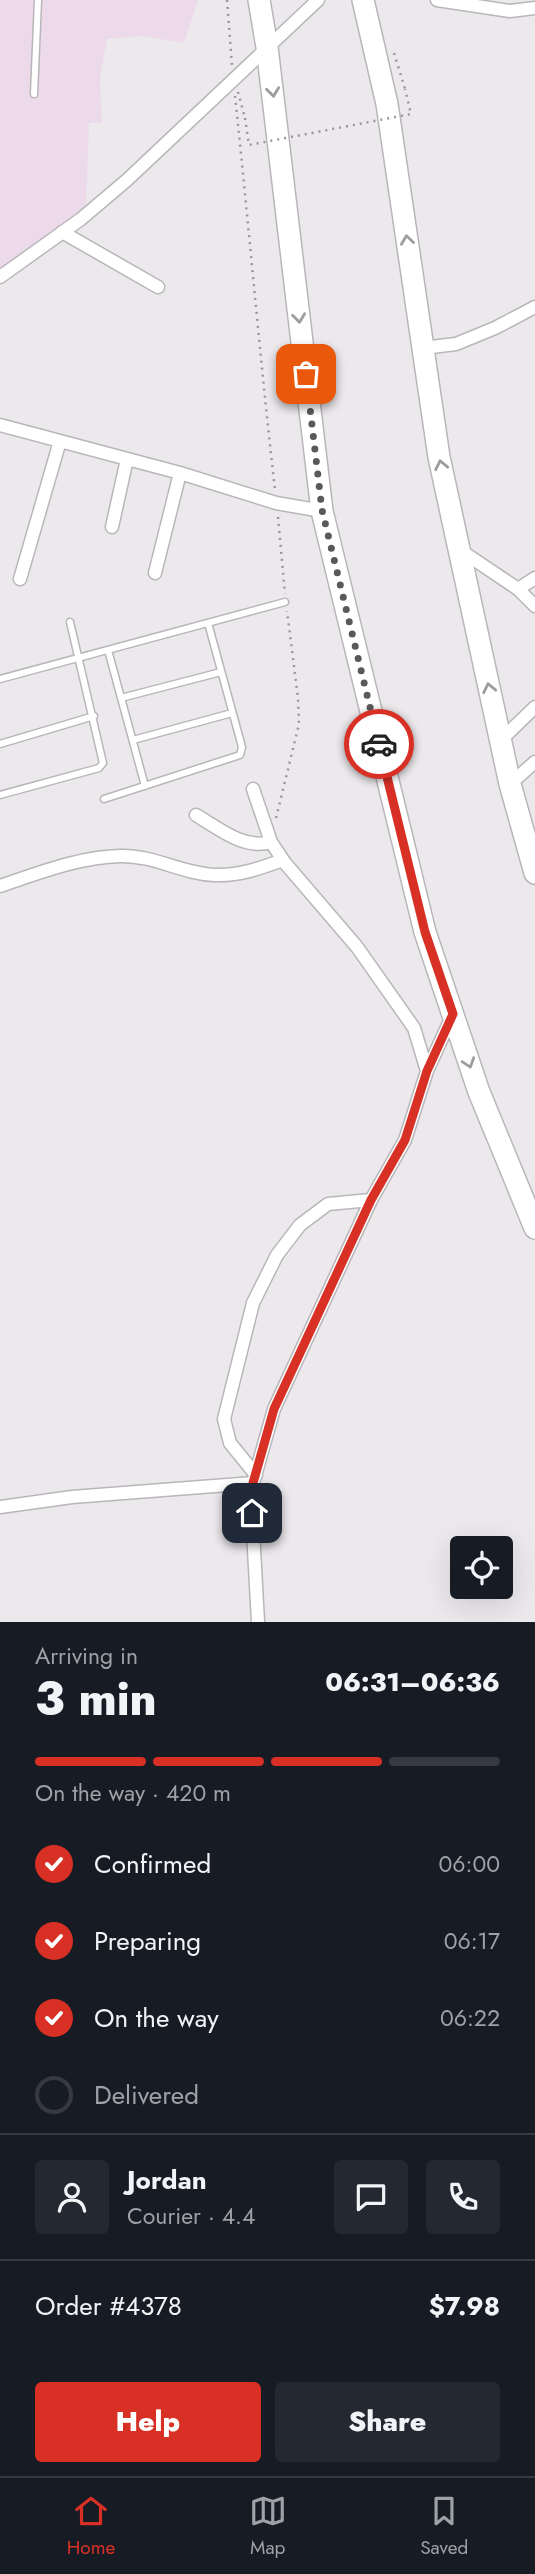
<!DOCTYPE html>
<meta charset="utf-8">
<style>
body{margin:0;font-family:Jost,sans-serif;background:#242831;color:#f1f3f6;height:100vh;display:flex;flex-direction:column;font-size:26px;white-space:nowrap}
*{box-sizing:border-box;margin:0}
p{font-size:23px;color:#9ea1a6}
.icon{flex:none;width:38px;height:38px;fill:none;stroke:currentColor;stroke-width:2;stroke-linecap:round;stroke-linejoin:round}
.map{position:relative;height:1622px;overflow:hidden}
.drawer{display:flex;flex-direction:column;background:#171b24;flex:1}
.drawer>*{flex:none}
.fabs{position:absolute;left:450px;top:1536px;display:grid;gap:14px}
.fabs a{display:grid;place-items:center;width:63px;height:63px;border-radius:7px;background:#171b24;box-shadow:0 7px 28px #0002;font-size:35px}
.pin{position:absolute;display:grid;place-items:center;width:60px;height:60px;color:#fff;margin:-30px;border-radius:14px;box-shadow:0 4px 10px #0006}
.courier{position:absolute;display:grid;place-items:center;width:70px;height:70px;margin:-35px;border:5px solid #d93025;border-radius:50%;background:#fff;color:#222;box-shadow:0 2px 9px #0007}
.overview em{font-style:normal;font-weight:800}
.overview div{display:flex;flex-direction:column-reverse}
.overview{display:flex;align-items:center;justify-content:space-between;height:119px;padding:0 35px}
h1{font-size:46px;font-weight:800;line-height:52px}
.bar{display:grid;grid-template-columns:repeat(4,1fr);gap:10px 7px;align-content:center;height:84px;padding:0 35px}
.bar i{height:9px;border-radius:5px;background:#363941}
.bar .current{background:#d93025}
.bar p{grid-column:span 4}
.line{display:flex;align-items:center;gap:18px;padding:0 35px;border-top:2px solid #363941}
.line div{flex:1}
.round{display:grid;place-items:center;flex:none;width:74px;height:74px;border-radius:7px;background:#242831}
ol{padding:0 35px;list-style:none}
li{display:flex;align-items:center;gap:21px;height:77px}
li p{margin-inline-start:auto}
li .icon{padding:7px;border-radius:50%;background:#d93025;color:#fff;stroke-width:4}
li:last-child{color:#9ea1a6}
li i{width:38px;height:38px;border:4px solid #363941;border-radius:50%}
.primary-button{display:flex;gap:14px;margin-top:auto;padding:14px 35px}
.primary-button a{flex:1;height:80px;border-radius:7px;background:#d93025;color:#fff;font-size:28px;font-weight:800;line-height:80px;text-align:center}
.primary-button a+a{background:#242831;color:#f1f3f6}
.menu{display:flex;justify-content:space-around;align-items:center;height:98px;border-top:2px solid #363941;background:#171b24;font-size:19px;color:#9ea1a6}
.menu a{display:grid;justify-items:center;gap:4px}
.menu .current{color:#d93025}
.map>svg:first-child{display:block}
</style>
<div class="map">
<svg width="535" height="1622" viewBox="0 0 535 1622">
<rect width="100%" height="100%" fill="#ece9ec"/>
<!-- education -->
<path fill="#ecdaeb" d="M 0,0 L 198,0 L 184,43 L 142,36 L 107,39 L 100,78 L 102,123 L 89,123 L 86,211 L 0,280 Z"/>
<g fill="none" stroke-linecap="round" stroke-linejoin="round">
<defs>
<path id="lane" d="M 34,94 L 38,0
M 108,650 L 145,786
M 0,679 L 285,602
M 121,698 L 221,672
M 133,740 L 232,713
M 0,744 L 94,716
M 0,795 L 99,768 L 103,763 L 70,622
M 104,799 L 240,755 L 242,747 L 208,623"/>
<path id="street" d="M 437,0 L 510,11 L 535,8
M 62,232 L 158,287
M 0,277 L 81,219 L 127,180 L 318,0
M 423,348 L 456,344 L 495,328 L 535,307
M 0,425 L 180,473 L 276,503 L 322,511
M 112,527 L 127,459
M 460,550 L 518,589 L 535,606
M 155,573 L 180,473
M 20,579 L 60,441
M 518,589 L 535,578
M 501,740 L 535,707
M 510,784 L 535,762
M 253,789 L 271,842 L 285,863 L 357,947 L 414,1028 L 427,1071
M 196,815 C 218,828 244,850 271,842
M 0,886 C 39,873 79,857 120,856 C 154,855 183,874 215,875 C 239,876 261,868 283,860
M 256,1475 L 230,1443 L 224,1419 L 253,1303 L 277,1255 L 300,1225 L 328,1204 L 371,1200
M 0,1507 L 72,1497 L 253,1483
M 258,1622 L 252,1513 L 253,1483 L 274,1409 L 371,1200 L 405,1140 L 427,1071 L 453,1014"/>
<path id="highway" d="M 259,0 L 267,47 L 322,511 L 425,932 L 479,1092 L 535,1228
M 363,0 L 387,104 L 439,457 L 510,784 L 535,873"/>
</defs>
<!-- lane casing -->
<use href="#lane" stroke="#b9b6ba" stroke-width="9"/>
<!-- street casing -->
<use href="#street" stroke="#b9b6ba" stroke-width="15"/>
<!-- highway casing -->
<use href="#highway" stroke="#b9b6ba" stroke-width="24"/>
<!-- path -->
<path stroke="#999799" stroke-width="2.5" stroke-dasharray="2 5" stroke-linecap="butt" d="M 227,0 L 232,65
M 394,53 L 405,89
M 238,92 L 245,118
M 235,96 C 249,227 260,359 275,490
M 278,517 L 285,594
M 276,818 L 299,724 L 298,698 L 287,611"/>
<!-- lane -->
<use href="#lane" stroke="#fff" stroke-width="6"/>
<!-- street -->
<use href="#street" stroke="#fff" stroke-width="12"/>
<!-- highway -->
<use href="#highway" stroke="#fff" stroke-width="21"/>
<!-- path-bridge -->
<path stroke="#999799" stroke-width="2.5" stroke-dasharray="2 5" stroke-linecap="butt" d="M 245,118 L 249,145 L 411,114 L 405,89"/>
</g>
<!-- one-way arrows -->
<defs><path id="oneway-chevron" d="M-2-3.5L2.5 0L-2 3.5" fill="none" stroke-width="1.6" stroke-linecap="round" stroke-linejoin="round" transform="scale(1.75)"/></defs>
<g stroke="#9e9d9e">
<use href="#oneway-chevron" transform="translate(273 92) rotate(83)"/>
<use href="#oneway-chevron" transform="translate(407 240) rotate(-98)"/>
<use href="#oneway-chevron" transform="translate(299 318) rotate(83)"/>
<use href="#oneway-chevron" transform="translate(441 465) rotate(-102)"/>
<use href="#oneway-chevron" transform="translate(489 688) rotate(-102)"/>
<use href="#oneway-chevron" transform="translate(469 1063) rotate(71)"/>
</g>
<g fill="none" stroke-linecap="round" stroke-linejoin="round">
<!-- done -->
<path stroke="#5a595a" stroke-width="7" stroke-dasharray="0 12.6" d="M 306,374 L 322,510 L 379,744"/>
<!-- route -->
<path stroke="#d93025" stroke-width="9" d="M 252,1513 L 253,1483 L 274,1409 L 371,1200 L 405,1140 L 427,1071 L 453,1014 L 425,932 L 379,744"/>
</g>
</svg>
<div class="fabs">
<a><svg class="icon" aria-label="locate" viewBox="0 0 24 24"><circle cx="12" cy="12" r="6"/><path d="M12 2v4M12 18v4M2 12h4M18 12h4"/></svg></a>
</div>
<div class="pin" style="left:306px;top:374px;background:#ea580c"><svg class="icon" aria-label="bag" viewBox="0 0 24 24"><path d="M5 8h14l-1 12H6zM9 8a3 3 0 0 1 6 0"/></svg></div>
<div class="pin" style="left:252px;top:1513px;background:#1f2937"><svg class="icon" aria-label="home" viewBox="0 0 24 24"><path d="M3 11l9-7 9 7M6 9v11h12V9"/></svg></div>
<div class="courier" style="left:379px;top:744px"><svg class="icon" aria-label="car" viewBox="0 0 24 24"><path d="M5 17H2v-5l4-1 3-4h7l3 4 3 1v5h-3M9 17h6M6 11h13"/><circle cx="7" cy="17" r="2"/><circle cx="17" cy="17" r="2"/></svg></div>
</div>
<section class="drawer">
<div class="overview"><div><h1>3 min</h1><p>Arriving in</p></div><em>06:31–06:36</em></div>
<div class="bar"><i class="current"></i><i class="current"></i><i class="current"></i><i></i><p>On the way · 420 m</p></div>
<ol>
<li><svg class="icon" aria-label="check" viewBox="0 0 24 24"><path d="M5 12l5 5 9-10"/></svg>Confirmed<p>06:00</p></li>
<li><svg class="icon" aria-label="check" viewBox="0 0 24 24"><path d="M5 12l5 5 9-10"/></svg>Preparing<p>06:17</p></li>
<li><svg class="icon" aria-label="check" viewBox="0 0 24 24"><path d="M5 12l5 5 9-10"/></svg>On the way<p>06:22</p></li>
<li><i></i>Delivered</li>
</ol>
<div class="line" style="height:126px"><a class="round"><svg class="icon" aria-label="person" viewBox="0 0 24 24"><circle cx="12" cy="8" r="4"/><path d="M4 21q1-7 8-7t8 7"/></svg></a><div><b>Jordan</b><p>Courier · 4.4</p></div><a class="round"><svg class="icon" aria-label="chat" viewBox="0 0 24 24"><path d="M4 5h16v11H9l-5 4z"/></svg></a><a class="round"><svg class="icon" aria-label="phone" viewBox="0 0 24 24"><path d="M5 4h4l2 5-3 2q2 4 5 5l2-3 5 2v4C11 20 4 13 5 4z"/></svg></a></div>
<div class="line" style="height:91px"><div>Order #4378</div><b>$7.98</b></div>
<div class="primary-button"><a>Help</a><a>Share</a></div>
</section>
<nav class="menu">
<a class="current"><svg class="icon" aria-label="home" viewBox="0 0 24 24"><path d="M3 11l9-7 9 7M6 9v11h12V9"/></svg>Home</a>
<a><svg class="icon" aria-label="map" viewBox="0 0 24 24"><path d="M3 6l6-2 6 2 6-2v14l-6 2-6-2-6 2zM9 4v14M15 6v14"/></svg>Map</a>
<a><svg class="icon" aria-label="saved" viewBox="0 0 24 24"><path d="M7 4h10v16l-5-4-5 4z"/></svg>Saved</a>
</nav>
